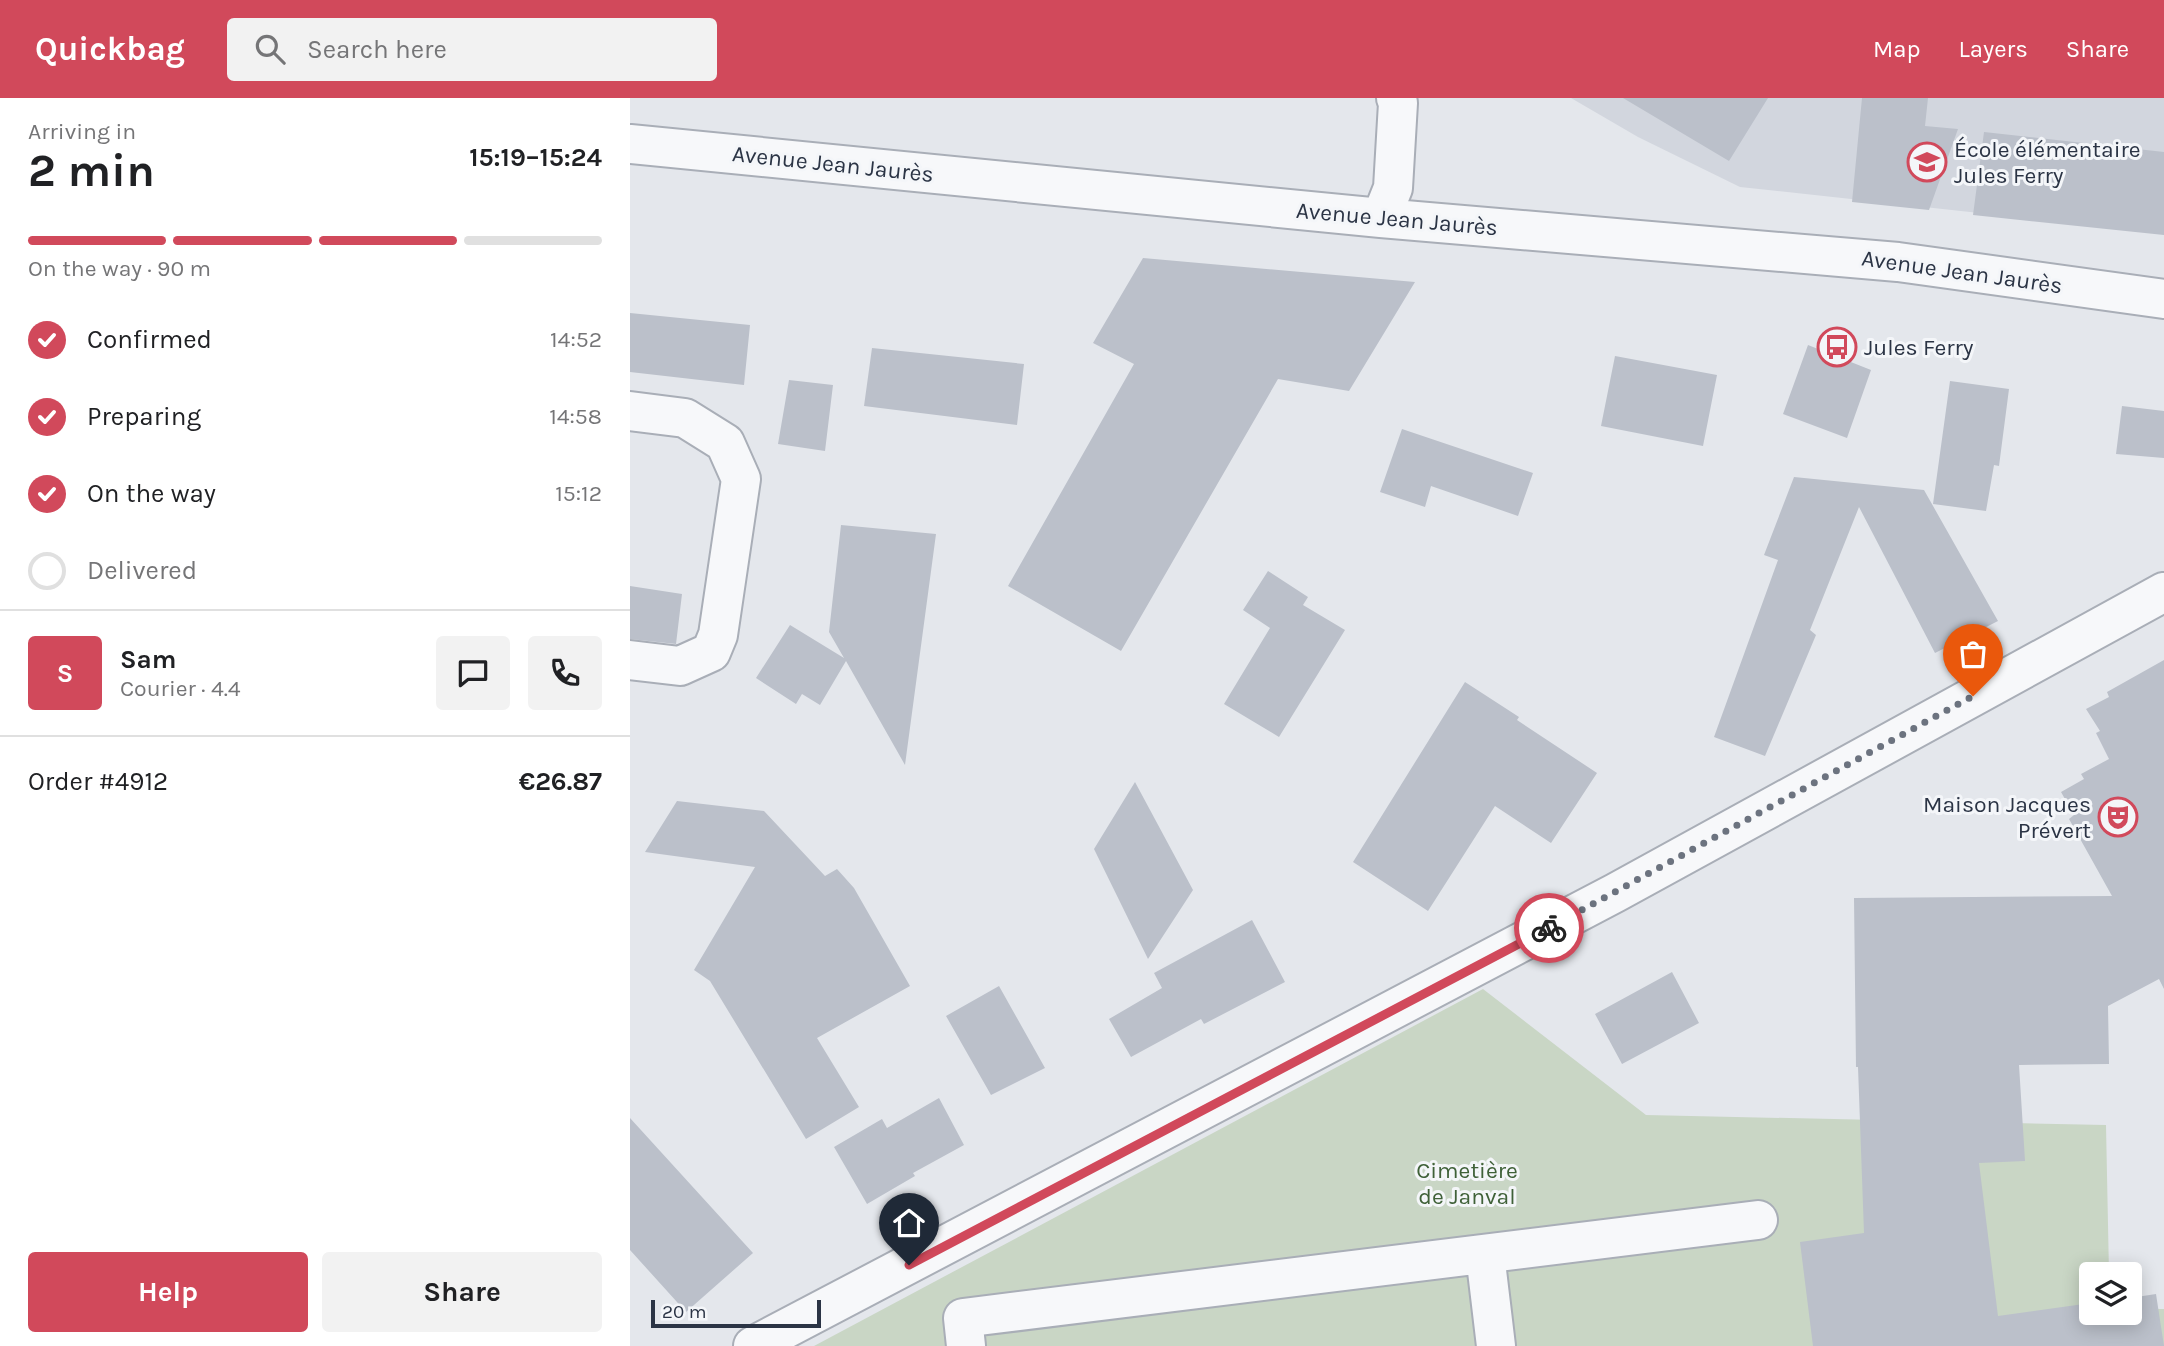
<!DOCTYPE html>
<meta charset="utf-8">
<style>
body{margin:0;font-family:Karla,sans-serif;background:#f2f2f2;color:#202124;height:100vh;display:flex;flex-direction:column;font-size:26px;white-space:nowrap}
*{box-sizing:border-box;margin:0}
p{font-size:23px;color:#757577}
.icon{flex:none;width:38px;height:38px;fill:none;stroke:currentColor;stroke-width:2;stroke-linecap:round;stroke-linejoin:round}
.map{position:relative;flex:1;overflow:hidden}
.drawer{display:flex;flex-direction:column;background:#fff;width:630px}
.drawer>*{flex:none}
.fabs{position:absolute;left:1449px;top:1164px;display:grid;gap:14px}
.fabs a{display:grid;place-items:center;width:63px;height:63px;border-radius:7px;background:#fff;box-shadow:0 4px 18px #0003;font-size:35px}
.scale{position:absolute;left:21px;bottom:18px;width:170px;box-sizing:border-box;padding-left:7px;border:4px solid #2b3445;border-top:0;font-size:19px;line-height:24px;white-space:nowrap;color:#2b3445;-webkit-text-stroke:5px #f4f6f9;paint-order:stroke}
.pin{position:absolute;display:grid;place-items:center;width:60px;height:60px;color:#fff;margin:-72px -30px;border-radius:50% 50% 50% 0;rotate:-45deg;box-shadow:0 0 7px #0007}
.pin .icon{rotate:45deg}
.courier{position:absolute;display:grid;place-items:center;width:70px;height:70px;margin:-35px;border:5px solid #d1495b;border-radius:50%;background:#fff;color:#222;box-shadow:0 2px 9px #0007}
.headline em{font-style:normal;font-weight:700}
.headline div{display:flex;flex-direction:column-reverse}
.headline{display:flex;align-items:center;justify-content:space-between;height:119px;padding:0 28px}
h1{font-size:46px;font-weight:700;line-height:52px}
.bar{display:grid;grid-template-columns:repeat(4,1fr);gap:10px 7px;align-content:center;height:84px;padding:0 28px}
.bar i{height:9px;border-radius:5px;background:#e0e0e0}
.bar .active{background:#d1495b}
.bar p{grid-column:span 4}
.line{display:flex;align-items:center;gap:18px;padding:0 28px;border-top:2px solid #e0e0e0}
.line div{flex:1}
.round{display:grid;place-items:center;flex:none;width:74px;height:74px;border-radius:7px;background:#f2f2f2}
ol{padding:0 28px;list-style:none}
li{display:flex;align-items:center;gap:21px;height:77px}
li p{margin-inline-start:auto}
li .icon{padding:7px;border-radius:50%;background:#d1495b;color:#fff;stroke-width:4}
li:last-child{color:#757577}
li i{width:38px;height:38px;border:4px solid #e0e0e0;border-radius:50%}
.primary-button{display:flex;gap:14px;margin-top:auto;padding:14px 28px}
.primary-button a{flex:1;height:80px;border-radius:7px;background:#d1495b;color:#fff;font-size:28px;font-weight:700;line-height:80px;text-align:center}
.primary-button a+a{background:#f2f2f2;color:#202124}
header{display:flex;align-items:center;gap:42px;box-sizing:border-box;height:98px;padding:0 35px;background:#d1495b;color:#fff}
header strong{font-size:33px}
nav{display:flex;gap:38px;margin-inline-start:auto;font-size:24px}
.search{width:490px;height:63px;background:#f2f2f2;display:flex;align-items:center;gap:18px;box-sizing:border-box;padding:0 24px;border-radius:7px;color:#757577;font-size:26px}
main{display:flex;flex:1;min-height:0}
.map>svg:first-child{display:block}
</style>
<header>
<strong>Quickbag</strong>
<div class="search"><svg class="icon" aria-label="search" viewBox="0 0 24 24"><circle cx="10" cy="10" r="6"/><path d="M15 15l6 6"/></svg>Search here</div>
<nav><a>Map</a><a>Layers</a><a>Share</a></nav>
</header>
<main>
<section class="drawer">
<div class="headline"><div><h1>2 min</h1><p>Arriving in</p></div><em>15:19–15:24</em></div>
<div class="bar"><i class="active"></i><i class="active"></i><i class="active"></i><i></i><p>On the way · 90 m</p></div>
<ol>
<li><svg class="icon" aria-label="check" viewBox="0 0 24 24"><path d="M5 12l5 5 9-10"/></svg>Confirmed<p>14:52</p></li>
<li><svg class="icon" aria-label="check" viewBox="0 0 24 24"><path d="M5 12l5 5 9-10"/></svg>Preparing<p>14:58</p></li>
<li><svg class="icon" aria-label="check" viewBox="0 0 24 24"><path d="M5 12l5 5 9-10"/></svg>On the way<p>15:12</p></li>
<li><i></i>Delivered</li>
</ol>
<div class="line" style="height:126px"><b class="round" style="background:#d1495b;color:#fff">S</b><div><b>Sam</b><p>Courier · 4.4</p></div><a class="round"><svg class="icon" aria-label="chat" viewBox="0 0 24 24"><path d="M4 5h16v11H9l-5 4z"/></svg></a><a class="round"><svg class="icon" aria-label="phone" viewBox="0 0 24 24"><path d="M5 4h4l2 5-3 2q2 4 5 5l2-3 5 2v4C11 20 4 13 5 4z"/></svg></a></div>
<div class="line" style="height:91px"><div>Order #4912</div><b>€26.87</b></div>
<div class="primary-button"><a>Help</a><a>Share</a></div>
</section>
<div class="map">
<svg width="1534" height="1248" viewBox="0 0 1534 1248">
<rect width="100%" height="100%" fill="#e4e7ec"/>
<!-- built -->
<path fill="#d2d6de" d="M 941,0 L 1534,0 L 1534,135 L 1110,89 L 1008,39 Z"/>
<!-- green -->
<path fill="#c9d6c5" d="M 853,891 L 1016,1017 L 1476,1027 L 1479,1176 L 1461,1176 L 1461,1214 L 1500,1214 L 1500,1211 L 1534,1211 L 1534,1248 L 184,1248 Z"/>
<!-- building -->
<path fill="#bbc0ca" d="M 993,0 L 1138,0 L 1099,63 Z
M 1232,0 L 1298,0 L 1295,28 L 1328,31 L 1299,112 L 1222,104 Z
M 1354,34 L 1534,54 L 1534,137 L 1343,117 Z
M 513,160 L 785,184 L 719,293 L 648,281 L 491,553 L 378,488 L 504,266 L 463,245 Z
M 0,215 L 120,227 L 114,287 L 0,274 Z
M 1178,247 L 1241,272 L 1217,340 L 1153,316 Z
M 242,250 L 394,266 L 387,327 L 234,308 Z
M 985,258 L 1087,277 L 1073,348 L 971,328 Z
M 159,282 L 203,287 L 195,353 L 148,346 Z
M 1320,283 L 1379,291 L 1369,368 L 1364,367 L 1356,413 L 1303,406 Z
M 1492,308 L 1534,313 L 1534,360 L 1486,356 Z
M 772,331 L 903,375 L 888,418 L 801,388 L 795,409 L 750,394 Z
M 1164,379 L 1294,392 L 1368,523 L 1305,555 L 1229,409 L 1180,532 L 1186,537 L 1135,658 L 1084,639 L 1148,462 L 1134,457 Z
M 211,427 L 306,436 L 275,667 L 216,563 L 190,607 L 172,596 L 166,606 L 126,580 L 160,527 L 214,560 L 199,534 Z
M 638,473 L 678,499 L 673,507 L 715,532 L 649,639 L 594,606 L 640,530 L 613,512 Z
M 0,488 L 52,496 L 46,546 L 0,541 Z
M 1534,562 L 1534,891 L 1529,881 L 1478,908 L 1479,966 L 1389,967 L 1395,1063 L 1349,1065 L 1368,1218 L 1461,1205 L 1461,1214 L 1500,1214 L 1500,1200 L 1526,1196 L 1534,1248 L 1183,1248 L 1170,1144 L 1234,1135 L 1228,969 L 1226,969 L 1224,800 L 1482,798 L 1439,721 L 1444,717 L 1431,694 L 1454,681 L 1451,676 L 1479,661 L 1466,635 L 1470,633 L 1456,611 L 1479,599 L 1477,594 Z
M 835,584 L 889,619 L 887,622 L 967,675 L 921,745 L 865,708 L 798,813 L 723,764 Z
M 505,684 L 563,792 L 518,861 L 464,751 Z
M 47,703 L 134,713 L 195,778 L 207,771 L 224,790 L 280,888 L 187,940 L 229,1009 L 176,1041 L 80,883 L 64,872 L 125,769 L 15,754 Z
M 622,822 L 655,884 L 574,926 L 571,921 L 501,959 L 479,921 L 532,890 L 524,875 Z
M 1042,874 L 1069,925 L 992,966 L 965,916 Z
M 369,888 L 415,970 L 361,997 L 316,918 Z
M 309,1000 L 334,1047 L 283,1075 L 285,1078 L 237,1106 L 204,1049 L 252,1021 L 257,1030 Z
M 0,1020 L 123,1155 L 56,1214 L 0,1152 Z"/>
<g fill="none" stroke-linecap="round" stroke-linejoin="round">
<defs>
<path id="minor" d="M 0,46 L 751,120 L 1268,164 L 1534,201
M 751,120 L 763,90 L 768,5 L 766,0
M 0,313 L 55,320 L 95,345 L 111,381 L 88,537 L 81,554 L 50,568 L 0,562
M 855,1156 L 866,1248
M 123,1248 L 985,795 L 1534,494
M 336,1248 L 333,1220 L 1128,1122"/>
</defs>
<!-- minor casing -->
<use href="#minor" stroke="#a9aeb7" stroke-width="42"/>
<!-- minor -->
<use href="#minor" stroke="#f7f8fa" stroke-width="38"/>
</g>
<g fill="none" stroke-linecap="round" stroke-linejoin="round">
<!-- done -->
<path stroke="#6c737f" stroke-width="7" stroke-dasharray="0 12.6" d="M 919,830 L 1343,598"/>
<!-- route -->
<path stroke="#d1495b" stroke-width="9" d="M 279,1167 L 919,830"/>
</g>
<!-- icons -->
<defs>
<symbol id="school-ring" viewBox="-11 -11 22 22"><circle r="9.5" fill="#f4f6f9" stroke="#d1495b" stroke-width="1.5"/><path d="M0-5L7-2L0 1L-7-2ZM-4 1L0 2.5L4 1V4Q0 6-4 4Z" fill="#d1495b"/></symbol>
<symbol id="bus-ring" viewBox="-11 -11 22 22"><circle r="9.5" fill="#f4f6f9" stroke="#d1495b" stroke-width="1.5"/><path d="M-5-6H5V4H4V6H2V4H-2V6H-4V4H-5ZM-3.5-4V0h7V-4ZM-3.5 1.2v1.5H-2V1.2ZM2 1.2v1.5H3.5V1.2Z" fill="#d1495b"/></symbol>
<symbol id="theatre-ring" viewBox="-11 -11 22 22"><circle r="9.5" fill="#f4f6f9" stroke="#d1495b" stroke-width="1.5"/><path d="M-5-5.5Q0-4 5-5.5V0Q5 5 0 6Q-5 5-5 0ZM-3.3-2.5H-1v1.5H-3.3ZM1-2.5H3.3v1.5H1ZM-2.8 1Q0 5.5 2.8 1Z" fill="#d1495b"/></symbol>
</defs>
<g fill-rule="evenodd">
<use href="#school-ring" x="1275" y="42" width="44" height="44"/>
<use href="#bus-ring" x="1185" y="227" width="44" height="44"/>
<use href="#theatre-ring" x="1466" y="697" width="44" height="44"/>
</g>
<g text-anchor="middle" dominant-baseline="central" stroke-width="6" stroke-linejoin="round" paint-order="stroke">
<!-- poi labels -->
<g font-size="23" fill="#2b3445" stroke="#f4f6f9" text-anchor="start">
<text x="1324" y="51">École élémentaire<tspan x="1324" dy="26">Jules Ferry</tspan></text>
<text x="1234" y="249">Jules Ferry</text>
<text x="1461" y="706" text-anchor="end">Maison Jacques<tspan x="1461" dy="26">Prévert</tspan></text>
</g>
<!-- street labels -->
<g font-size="23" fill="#2b3445" stroke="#f4f6f9">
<text transform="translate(203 66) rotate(6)">Avenue Jean Jaurès</text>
<text transform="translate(767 121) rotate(5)">Avenue Jean Jaurès</text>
<text transform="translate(1332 174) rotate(8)">Avenue Jean Jaurès</text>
</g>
<!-- park labels -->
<g font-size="23" fill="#3f6138" stroke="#f4f6f9">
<text x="837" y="1072">Cimetière<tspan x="837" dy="26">de Janval</tspan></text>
</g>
</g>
</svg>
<div class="fabs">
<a><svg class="icon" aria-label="layers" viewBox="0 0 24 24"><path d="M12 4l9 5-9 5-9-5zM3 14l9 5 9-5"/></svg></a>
</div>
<div class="scale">20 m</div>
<div class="pin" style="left:1343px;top:598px;background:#ea580c"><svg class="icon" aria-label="bag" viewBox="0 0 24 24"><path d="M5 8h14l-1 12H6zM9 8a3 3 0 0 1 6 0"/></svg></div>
<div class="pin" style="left:279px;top:1167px;background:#1f2937"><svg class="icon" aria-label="home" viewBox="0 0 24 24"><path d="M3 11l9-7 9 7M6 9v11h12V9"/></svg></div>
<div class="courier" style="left:919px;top:830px"><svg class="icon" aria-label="bike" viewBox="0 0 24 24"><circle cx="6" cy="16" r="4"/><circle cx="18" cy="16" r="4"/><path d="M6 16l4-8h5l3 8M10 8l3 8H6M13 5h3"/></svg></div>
</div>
</main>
